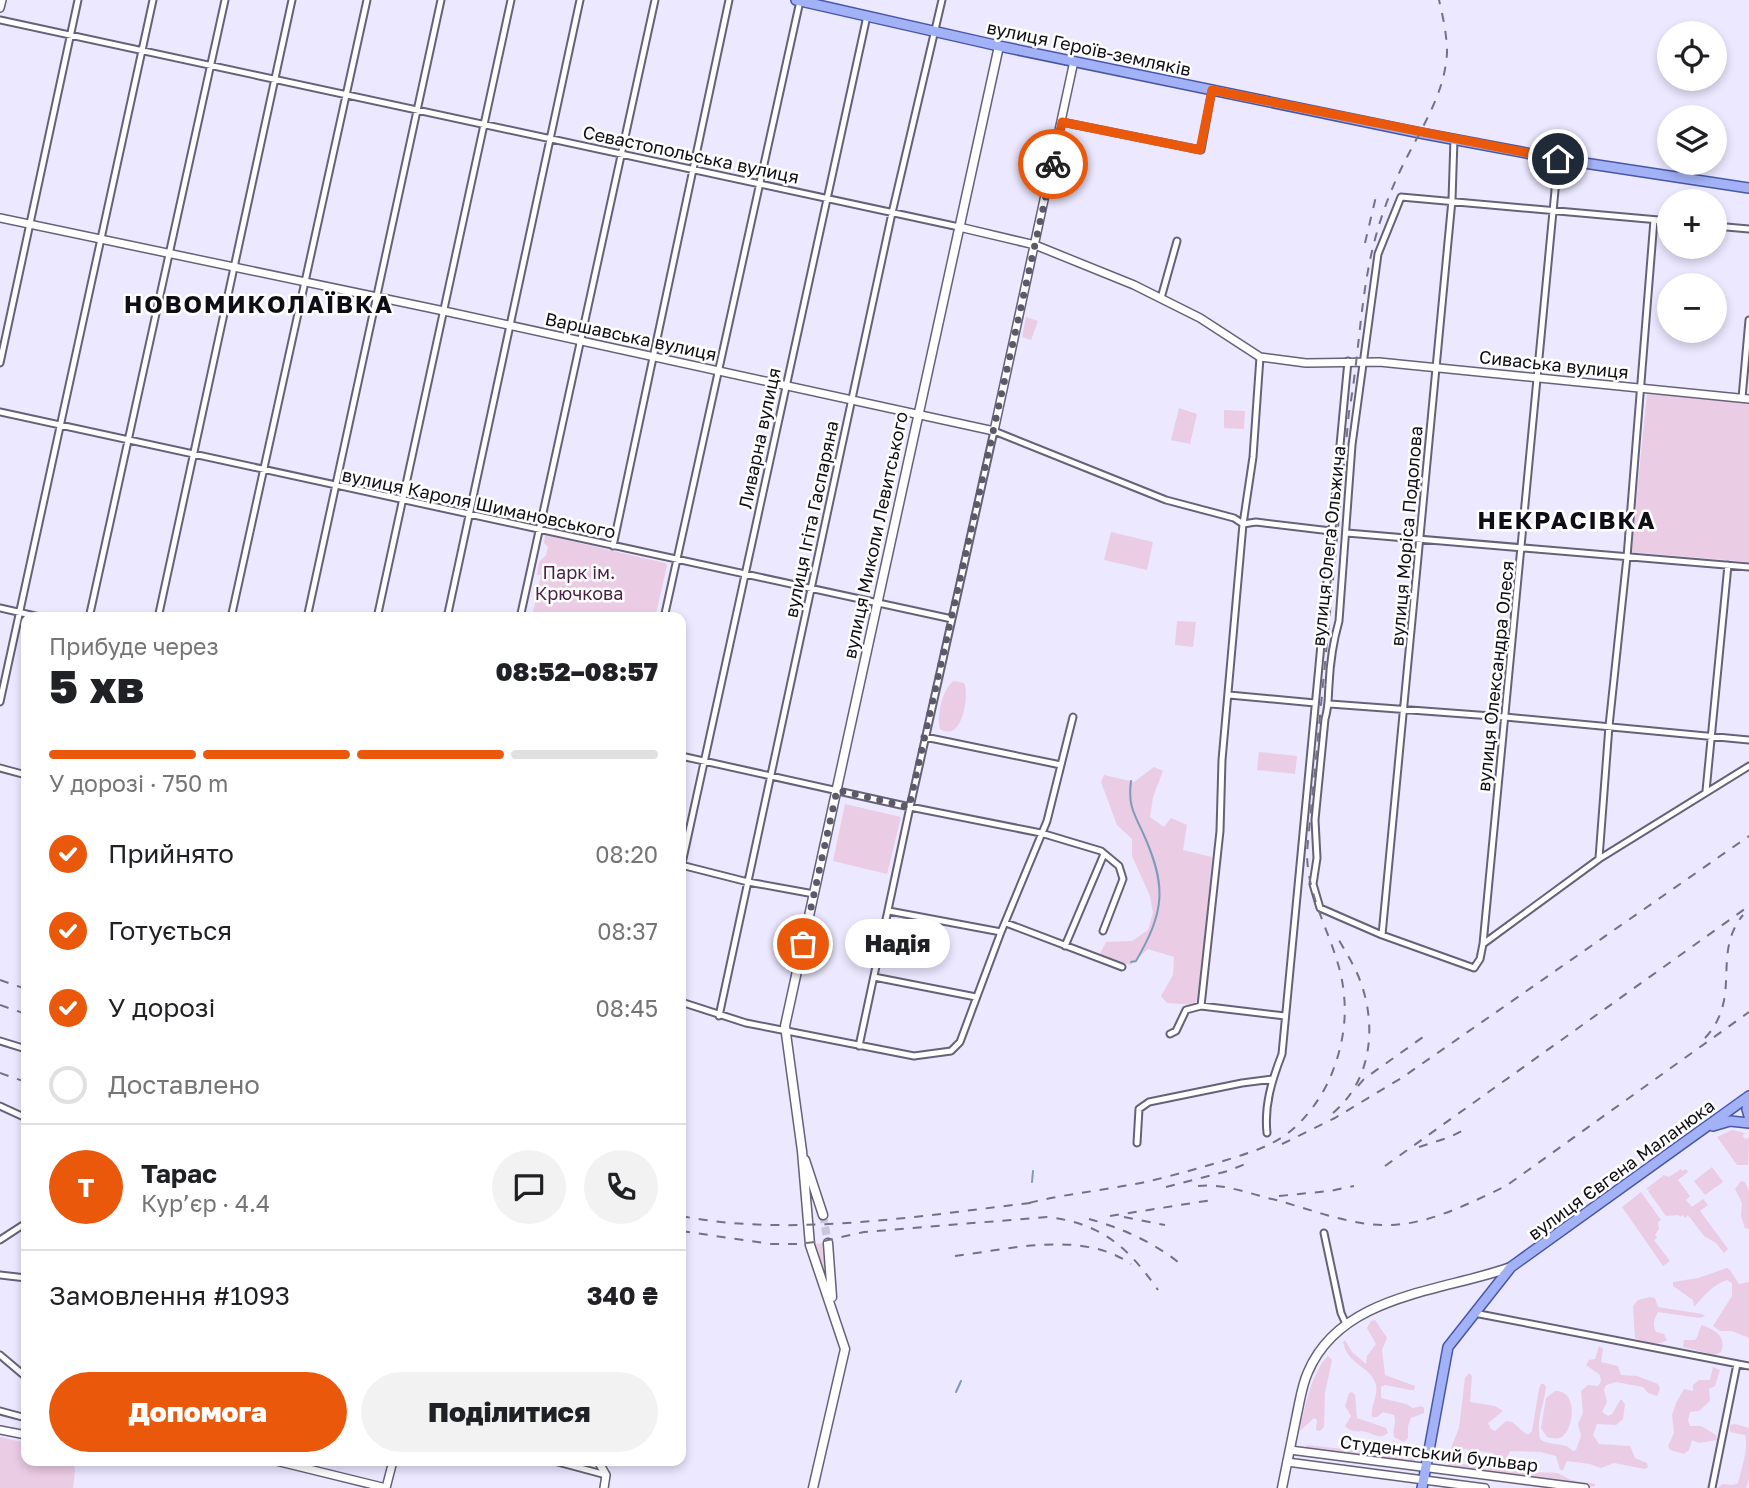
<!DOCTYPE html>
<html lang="uk">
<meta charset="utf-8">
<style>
body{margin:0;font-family:"Golos Text",sans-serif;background:#f2f2f2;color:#202124;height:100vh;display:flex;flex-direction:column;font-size:26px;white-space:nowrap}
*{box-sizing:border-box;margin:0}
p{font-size:23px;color:#757577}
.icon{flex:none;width:38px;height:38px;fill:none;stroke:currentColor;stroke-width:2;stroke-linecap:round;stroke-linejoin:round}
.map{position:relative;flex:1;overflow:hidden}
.side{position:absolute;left:21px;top:612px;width:665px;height:854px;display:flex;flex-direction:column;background:#fff;border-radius:14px;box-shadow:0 4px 10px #0003}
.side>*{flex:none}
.controls{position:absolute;left:1657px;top:21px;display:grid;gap:14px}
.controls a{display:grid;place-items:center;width:70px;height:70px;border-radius:50%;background:#fff;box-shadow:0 4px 10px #0003;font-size:35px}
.pin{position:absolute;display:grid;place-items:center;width:60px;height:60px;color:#fff;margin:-30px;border:4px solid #fff;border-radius:50%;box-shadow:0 2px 7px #0007}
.courier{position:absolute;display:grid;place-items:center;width:70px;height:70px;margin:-35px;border:5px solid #ea580c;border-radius:50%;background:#fff;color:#222;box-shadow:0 2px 9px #0007}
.bubble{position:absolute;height:49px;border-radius:24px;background:#fff;box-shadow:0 4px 10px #0003;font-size:23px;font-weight:800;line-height:49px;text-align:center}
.headline em{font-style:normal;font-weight:800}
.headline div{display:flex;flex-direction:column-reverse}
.headline{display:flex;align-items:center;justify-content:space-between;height:119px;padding:0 28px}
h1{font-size:46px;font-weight:800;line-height:52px}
.bar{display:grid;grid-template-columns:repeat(4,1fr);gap:10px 7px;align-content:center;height:84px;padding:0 28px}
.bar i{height:9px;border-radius:5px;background:#e0e0e0}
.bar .on{background:#ea580c}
.bar p{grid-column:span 4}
.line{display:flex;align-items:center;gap:18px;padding:0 28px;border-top:2px solid #e0e0e0}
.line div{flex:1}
.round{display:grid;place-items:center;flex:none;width:74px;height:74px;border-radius:37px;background:#f2f2f2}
ol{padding:0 28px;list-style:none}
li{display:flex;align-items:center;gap:21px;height:77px}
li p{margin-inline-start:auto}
li .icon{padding:7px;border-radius:50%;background:#ea580c;color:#fff;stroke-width:4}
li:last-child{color:#757577}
li i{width:38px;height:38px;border:4px solid #e0e0e0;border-radius:50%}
.primary-button{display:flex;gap:14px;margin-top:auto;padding:14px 28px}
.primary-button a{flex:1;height:80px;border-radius:42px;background:#ea580c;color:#fff;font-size:28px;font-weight:800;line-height:80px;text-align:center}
.primary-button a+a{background:#f2f2f2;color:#202124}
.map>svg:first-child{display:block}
</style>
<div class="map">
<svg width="1749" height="1488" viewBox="0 0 1749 1488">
<rect width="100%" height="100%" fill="#ebe8ff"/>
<!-- green -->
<path fill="#ebcce5" d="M 1026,317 L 1038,321 L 1031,340 L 1022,337 Z
M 1647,394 L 1749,403 L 1749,562 L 1631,552 Z
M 1179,408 L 1197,414 L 1190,444 L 1171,440 Z
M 1224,410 L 1245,411 L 1244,429 L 1224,428 Z
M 1111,532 L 1153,542 L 1147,570 L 1104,560 Z
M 545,535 L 665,563 L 667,565 L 655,618 L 535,618 L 533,612 L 541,575 L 537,575 L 539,562 L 546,555 L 548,547 L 544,543 Z
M 1177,621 L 1196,622 L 1193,647 L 1175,645 Z
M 954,681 L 964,683 C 970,694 962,744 940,729 C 936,717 943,687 954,681 Z
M 1259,752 L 1297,756 L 1295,774 L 1257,770 Z
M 1154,767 L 1163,771 L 1153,797 L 1150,817 L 1164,827 L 1171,818 L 1187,825 L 1183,850 L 1212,857 L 1199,995 L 1194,1005 L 1167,1003 L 1161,996 L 1173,975 L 1174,957 L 1148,949 L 1130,965 L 1100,954 L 1106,942 L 1132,941 L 1148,930 L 1153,913 L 1150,896 L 1132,856 L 1132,839 L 1117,825 L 1101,782 L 1104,775 L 1134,782 Z
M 845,804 L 901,817 L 887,874 L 833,861 Z
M 1732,1130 L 1745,1133 L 1742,1136 L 1746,1139 L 1749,1137 L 1748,1165 L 1737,1165 L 1717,1137 Z
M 1712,1167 L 1723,1182 L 1705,1195 L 1694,1181 Z
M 1681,1169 L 1682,1171 L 1686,1169 L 1688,1172 L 1678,1180 L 1690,1196 L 1686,1200 L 1692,1207 L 1703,1199 L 1708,1205 L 1700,1211 L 1728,1249 L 1724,1253 L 1716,1243 L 1704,1236 L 1688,1215 L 1685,1218 L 1683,1215 L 1680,1217 L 1678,1215 L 1666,1216 L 1648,1191 L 1650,1190 L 1646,1189 L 1664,1175 L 1669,1177 Z
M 1741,1181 L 1745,1182 L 1749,1191 L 1749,1229 L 1745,1228 L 1741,1216 L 1742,1203 L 1735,1189 Z
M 1641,1192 L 1661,1220 L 1658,1222 L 1659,1229 L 1655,1235 L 1657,1238 L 1654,1240 L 1670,1261 L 1663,1266 L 1622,1207 Z
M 825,1243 L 828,1282 L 826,1282 L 813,1244 Z
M 1727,1268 L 1730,1270 L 1739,1284 L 1749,1282 L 1749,1338 L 1732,1331 L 1720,1331 L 1713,1326 L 1732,1296 L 1732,1283 L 1727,1280 C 1712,1285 1703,1297 1694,1307 L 1693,1300 L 1673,1286 L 1673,1282 L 1698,1278 Z
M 1650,1297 L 1655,1298 L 1658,1307 L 1702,1314 L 1705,1316 L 1700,1318 L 1658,1312 C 1654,1319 1652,1325 1656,1332 L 1664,1334 L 1667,1340 C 1659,1346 1643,1343 1635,1338 L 1633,1306 L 1638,1300 Z
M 1375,1320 L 1387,1338 L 1382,1350 L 1385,1375 L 1415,1386 L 1414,1390 L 1410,1390 L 1385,1385 L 1381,1387 L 1381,1398 L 1406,1404 L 1413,1408 L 1421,1406 L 1424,1408 L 1424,1413 L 1411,1418 L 1408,1426 L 1408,1438 L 1404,1442 L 1394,1437 C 1392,1430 1397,1424 1394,1415 L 1383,1412 L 1377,1417 L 1372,1417 C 1370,1405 1380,1394 1375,1382 C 1369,1366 1348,1365 1343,1342 L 1345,1340 L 1352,1352 L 1366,1364 L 1367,1356 L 1376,1344 L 1367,1328 L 1371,1321 Z
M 1702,1325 C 1715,1330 1727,1336 1721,1352 L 1714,1355 L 1683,1347 L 1684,1340 L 1695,1340 C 1699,1336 1698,1330 1702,1325 Z
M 1599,1346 L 1603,1349 L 1601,1362 L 1618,1366 L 1621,1375 L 1637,1376 L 1658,1384 L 1660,1389 L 1657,1396 L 1648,1393 L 1643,1387 L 1616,1382 L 1606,1385 L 1604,1390 L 1607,1402 L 1602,1412 L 1608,1416 L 1612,1414 L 1621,1399 L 1625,1404 L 1623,1419 L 1616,1425 L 1597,1424 L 1593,1435 L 1599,1444 L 1630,1446 L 1635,1458 L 1647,1463 L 1648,1467 L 1645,1469 L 1614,1463 L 1601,1468 L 1590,1464 L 1567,1461 L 1563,1470 L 1560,1470 L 1556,1456 L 1541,1452 L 1510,1451 L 1506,1459 L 1502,1461 L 1496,1459 L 1493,1453 L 1464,1449 L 1457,1454 L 1457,1462 L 1460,1464 L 1496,1467 L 1505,1465 C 1518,1476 1541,1471 1556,1473 C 1563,1474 1566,1479 1572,1480 C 1579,1482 1587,1482 1595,1484 L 1595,1486 L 1590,1487 L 1447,1467 L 1450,1462 L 1452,1445 L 1459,1428 L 1465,1378 L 1469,1373 L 1472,1376 L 1470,1402 L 1495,1406 L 1503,1411 L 1488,1423 L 1491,1429 L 1495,1431 L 1506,1421 L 1512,1422 L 1526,1434 L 1529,1434 L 1532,1431 L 1539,1389 L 1541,1384 L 1544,1384 L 1546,1387 C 1544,1405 1536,1419 1540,1439 C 1550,1447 1564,1441 1573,1451 L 1576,1450 L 1581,1436 L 1578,1424 L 1583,1413 L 1581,1391 L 1588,1385 L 1598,1386 L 1601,1381 L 1600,1375 L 1586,1365 L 1589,1360 L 1595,1359 Z
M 1328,1356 L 1332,1360 L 1325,1393 L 1324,1427 L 1320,1431 L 1316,1430 L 1317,1420 L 1314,1418 L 1300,1431 C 1303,1411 1313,1369 1328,1356 Z
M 1713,1367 L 1720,1370 L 1715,1386 L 1709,1389 L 1710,1401 L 1699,1411 L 1690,1412 L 1688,1421 L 1690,1426 L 1701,1426 L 1716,1435 L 1717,1440 L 1699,1443 L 1692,1440 L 1689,1450 L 1684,1454 L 1670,1450 L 1668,1446 L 1674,1433 L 1672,1415 L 1676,1403 L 1684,1389 L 1693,1391 L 1693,1385 L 1699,1380 L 1710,1380 Z
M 1555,1391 C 1578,1390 1574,1427 1563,1436 C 1559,1440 1552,1438 1547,1437 L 1541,1428 L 1546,1398 Z
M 1352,1392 L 1355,1395 L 1357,1418 L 1386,1428 L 1388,1433 C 1378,1440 1376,1434 1366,1432 C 1357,1430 1353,1434 1345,1426 L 1351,1416 L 1345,1406 L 1349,1393 Z
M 1735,1424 L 1749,1428 L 1749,1479 L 1746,1488 L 1718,1488 L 1722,1484 L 1733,1485 L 1738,1483 C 1741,1471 1749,1446 1745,1435 L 1730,1432 L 1730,1425 Z
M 0,1437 L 26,1443 L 26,1461 L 73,1461 L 75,1471 L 73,1488 L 0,1488 Z
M 1307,1445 L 1395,1455 L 1404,1459 L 1413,1458 L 1417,1463 L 1415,1464 L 1305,1449 Z"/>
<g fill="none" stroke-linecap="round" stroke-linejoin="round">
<!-- stream -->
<path stroke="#7f9bba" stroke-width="2" d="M 1131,781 C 1128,804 1133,812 1143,833 C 1167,886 1165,911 1136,961 L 1131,962
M 1032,1182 L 1033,1171
M 956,1392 L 961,1381"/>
<!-- secondary-tunnel -->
<path stroke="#cac7dc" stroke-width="8" stroke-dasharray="8 4" stroke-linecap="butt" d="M 823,1215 L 828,1243"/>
<defs>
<path id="minor" d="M 0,20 L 959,227
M 1062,122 L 1201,150 L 1212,90
M 1670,221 L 1401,197 L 1378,254 L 1352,445 L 1339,621 C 1333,642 1330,663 1329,685 C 1328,697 1329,706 1325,719 L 1315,820 L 1317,858 L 1313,884 L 1320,908 L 1382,935 L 1474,968 L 1480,959 L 1483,944 L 1599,859 L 1749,766
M 1715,226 L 1749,229
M 1161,298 L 1177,241
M 0,363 L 78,0
M 1742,398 L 1749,320
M 0,412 L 952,619
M 1243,524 L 1256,522 L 1331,531
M 1347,533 L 1749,567
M 613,546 L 729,0
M 0,608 L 44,618
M 89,618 L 225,0
M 158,618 L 292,0
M 231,618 L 367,0
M 307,618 L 441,0
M 377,618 L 511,0
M 447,618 L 580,0
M 520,618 L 655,0
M 664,618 L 800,1
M 1229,695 L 1315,703
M 0,702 L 153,0
M 1330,704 L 1505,717 L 1749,740
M 925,737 L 1061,765
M 681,756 L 910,807 L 1041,833 L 1101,851 L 1119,866 L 1123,879 L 1103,931
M 0,768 L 26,775
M 1706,791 L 1728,565
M 1599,858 L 1609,726 L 1627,557 L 1654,220
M 681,865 L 748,882 L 814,894
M 681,868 L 867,16
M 889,911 L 1001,932
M 1006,923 L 1122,967
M 1382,935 L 1452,200 L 1454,139
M 1483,944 L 1558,159
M 1065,946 L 1104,854
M 874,977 L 976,997
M 681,1002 L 746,1023 L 914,1056 L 951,1051 L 960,1042 L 1001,932 L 1047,821 L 1073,717
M 1201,1006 L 1220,831 L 1222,760 L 1243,524 L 1253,457 L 1260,357
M 719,1016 L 892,213 L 942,0
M 1170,1034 L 1176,1031 L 1186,1010 L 1201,1006 L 1285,1016
M 0,1041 L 26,1049
M 859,1046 L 910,807 L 994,431 L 1166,500 L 1234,518 L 1243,524
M 0,1106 L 26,1118
M 1267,1133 C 1264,1105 1272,1080 1282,1054 L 1348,361
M 1137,1143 L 1139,1109 L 1149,1102 L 1242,1083 L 1273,1079
M 1324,1233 L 1341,1313 L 1346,1324
M 0,1240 L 26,1223
M 0,1275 L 26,1278
M 1474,1313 L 1749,1366
M 0,1355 L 26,1377
M 0,1411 L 26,1418
M 554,1461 L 606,1475
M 1712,1488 L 1737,1364"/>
<path id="tertiary" d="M 0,8 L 2,0
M 0,218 L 444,311 L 994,431 L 1074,61
M 959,227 L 1035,245 L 1134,285 L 1200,318 L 1260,357 L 1306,363 L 1379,362 L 1749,399
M 0,1430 L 26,1435
M 1290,1450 L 1585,1488
M 276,1461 L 386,1488
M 598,1461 L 606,1475 L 604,1488
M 1287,1462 L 1485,1488
M 386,1488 L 393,1461"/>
<path id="secondary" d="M 805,1160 L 823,1215
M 828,1243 L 832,1297
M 813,1488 L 845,1349 L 810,1245 L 802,1151 L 785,1026 L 999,46
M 1282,1488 C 1287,1463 1292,1439 1297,1414 C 1300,1400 1302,1385 1308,1372 C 1341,1294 1442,1292 1511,1267"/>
<path id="primary" d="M 796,0 L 999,46 L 1420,133 L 1558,159 L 1749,188
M 1749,1099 L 1747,1109 L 1749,1116
M 1713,1126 L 1730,1121 L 1749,1123
M 1422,1488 L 1448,1347 L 1511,1267 L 1749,1096"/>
</defs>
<!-- minor casing -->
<use href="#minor" stroke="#646179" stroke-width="9"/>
<!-- tertiary casing -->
<use href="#tertiary" stroke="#646179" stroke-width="10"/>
<!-- secondary casing -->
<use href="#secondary" stroke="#646179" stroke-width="11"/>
<!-- primary casing -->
<use href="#primary" stroke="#4757a5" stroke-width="12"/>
<!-- minor -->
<use href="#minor" stroke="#fff" stroke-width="5"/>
<!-- tertiary -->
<use href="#tertiary" stroke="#fff" stroke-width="7"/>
<!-- secondary -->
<use href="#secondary" stroke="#fff" stroke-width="8"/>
<!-- primary -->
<use href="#primary" stroke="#a3b2f7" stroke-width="9"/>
<!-- rail -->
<path stroke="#737281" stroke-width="2" stroke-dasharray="9 9" stroke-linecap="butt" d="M 1365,243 L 1377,192
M 0,980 L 26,989
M 0,1005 L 26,1014
M 1705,1038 C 1743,997 1711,954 1743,915
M 0,1073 L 26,1082
M 1358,1086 L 1364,1079 L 1423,1037
M 1333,1113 C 1371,1081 1377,1028 1361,983 C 1355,966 1345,951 1336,935
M 1282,1144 L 1335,1118 L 1403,1077 L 1749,836
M 1419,1147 L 1450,1137 L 1466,1129
M 1385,1166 L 1749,906
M 1198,1186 C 1224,1183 1250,1194 1276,1200 C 1313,1210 1351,1226 1390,1225 C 1430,1224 1470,1203 1506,1186 L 1749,1012
M 1166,1187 L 1228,1171 L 1250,1162
M 1279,1196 L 1330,1191 L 1354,1186
M 1029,1203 C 1060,1195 1091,1192 1123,1186 C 1156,1181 1188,1171 1220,1162 C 1242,1155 1265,1149 1284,1136 C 1304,1122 1320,1100 1330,1078 C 1341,1052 1347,1024 1344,995 C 1340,945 1307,905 1307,852 L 1349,412 C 1360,352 1360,290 1377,232 C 1384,207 1395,180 1407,157 C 1424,124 1445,91 1447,53 C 1447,35 1443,17 1439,0
M 681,1216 C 793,1238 925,1215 1038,1202
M 1110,1216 L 1212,1200
M 1124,1217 L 1165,1225
M 1089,1219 C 1119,1227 1153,1242 1178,1262
M 681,1231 L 771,1244 L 797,1244 L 824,1241 L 864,1232 L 1047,1217 C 1101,1223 1128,1247 1158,1290
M 955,1256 C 1011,1249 1082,1230 1131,1264"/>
</g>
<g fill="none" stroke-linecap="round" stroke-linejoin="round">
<!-- done -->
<path stroke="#5c5a68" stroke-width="7" stroke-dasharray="0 12.6" d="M 803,944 L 837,790 L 909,807 L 1053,164"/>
<!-- route -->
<path stroke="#ea580c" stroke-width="9" d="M 1053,164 L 1062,122 L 1200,150 L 1212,90 L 1558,159"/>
</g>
<g text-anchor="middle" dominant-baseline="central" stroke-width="5" stroke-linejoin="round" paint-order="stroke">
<!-- street labels -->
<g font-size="18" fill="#0f0e17" stroke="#fff">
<text transform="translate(1089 48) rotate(12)">вулиця Героїв-земляків</text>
<text transform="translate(691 154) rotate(12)">Севастопольська вулиця</text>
<text transform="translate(631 336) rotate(12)">Варшавська вулиця</text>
<text transform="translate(1554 364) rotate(6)">Сиваська вулиця</text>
<text transform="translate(759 438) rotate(-78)">Ливарна вулиця</text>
<text transform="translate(479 503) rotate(12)">вулиця Кароля Шимановського</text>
<text transform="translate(811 519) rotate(-78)">вулиця Ігіта Гаспаряна</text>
<text transform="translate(875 535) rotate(-78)">вулиця Миколи Левитського</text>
<text transform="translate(1406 536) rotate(-85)">вулиця Моріса Подолова</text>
<text transform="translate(1328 546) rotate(-84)">вулиця Олега Ольжича</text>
<text transform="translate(1495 676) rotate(-84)">вулиця Олександра Олеся</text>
<text transform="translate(1621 1169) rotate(-36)">вулиця Євгена Маланюка</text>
<text transform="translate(1439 1453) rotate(7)">Студентський бульвар</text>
</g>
<!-- park labels -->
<g font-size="18" fill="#4b2046" stroke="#fff">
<text x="579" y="572">Парк ім.<tspan x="579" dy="21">Крючкова</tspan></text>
</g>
<!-- district labels -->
<g font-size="24" font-weight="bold" letter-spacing="2" fill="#0f0e17" stroke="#fff">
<text x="259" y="303">НОВОМИКОЛАЇВКА</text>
<text x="1567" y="519">НЕКРАСІВКА</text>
</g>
</g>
</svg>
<div class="controls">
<a><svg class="icon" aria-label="locate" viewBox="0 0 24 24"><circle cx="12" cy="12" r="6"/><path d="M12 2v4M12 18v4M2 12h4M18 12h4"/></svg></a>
<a><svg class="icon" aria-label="layers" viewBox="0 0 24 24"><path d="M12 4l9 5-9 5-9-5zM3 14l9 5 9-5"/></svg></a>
<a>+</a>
<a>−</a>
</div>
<div class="pin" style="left:803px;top:944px;background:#ea580c"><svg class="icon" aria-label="bag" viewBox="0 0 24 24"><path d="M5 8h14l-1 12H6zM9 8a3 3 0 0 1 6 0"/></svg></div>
<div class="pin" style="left:1558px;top:159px;background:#1f2937"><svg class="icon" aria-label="home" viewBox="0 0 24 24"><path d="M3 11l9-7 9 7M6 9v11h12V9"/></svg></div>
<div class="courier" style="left:1053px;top:164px"><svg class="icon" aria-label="bike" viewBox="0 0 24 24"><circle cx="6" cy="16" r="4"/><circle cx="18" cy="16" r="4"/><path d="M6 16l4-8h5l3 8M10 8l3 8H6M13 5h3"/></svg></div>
<div class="bubble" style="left:845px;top:919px;width:105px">Надія</div>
<section class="side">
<div class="headline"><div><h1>5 хв</h1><p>Прибуде через</p></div><em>08:52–08:57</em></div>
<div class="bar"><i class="on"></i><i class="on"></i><i class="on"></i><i></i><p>У дорозі · 750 m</p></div>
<ol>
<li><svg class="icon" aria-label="check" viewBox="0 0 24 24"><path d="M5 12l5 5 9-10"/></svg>Прийнято<p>08:20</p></li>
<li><svg class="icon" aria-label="check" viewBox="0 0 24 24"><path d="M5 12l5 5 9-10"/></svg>Готується<p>08:37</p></li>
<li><svg class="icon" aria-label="check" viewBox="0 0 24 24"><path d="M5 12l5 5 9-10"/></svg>У дорозі<p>08:45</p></li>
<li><i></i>Доставлено</li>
</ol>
<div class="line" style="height:126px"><b class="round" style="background:#ea580c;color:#fff">Т</b><div><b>Тарас</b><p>Кур’єр · 4.4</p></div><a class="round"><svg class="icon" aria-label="chat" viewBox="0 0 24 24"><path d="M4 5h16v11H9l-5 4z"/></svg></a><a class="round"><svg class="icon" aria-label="phone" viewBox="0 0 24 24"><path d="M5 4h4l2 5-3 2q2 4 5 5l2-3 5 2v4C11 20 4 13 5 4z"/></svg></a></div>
<div class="line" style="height:91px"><div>Замовлення #1093</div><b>340 ₴</b></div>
<div class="primary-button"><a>Допомога</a><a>Поділитися</a></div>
</section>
</div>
